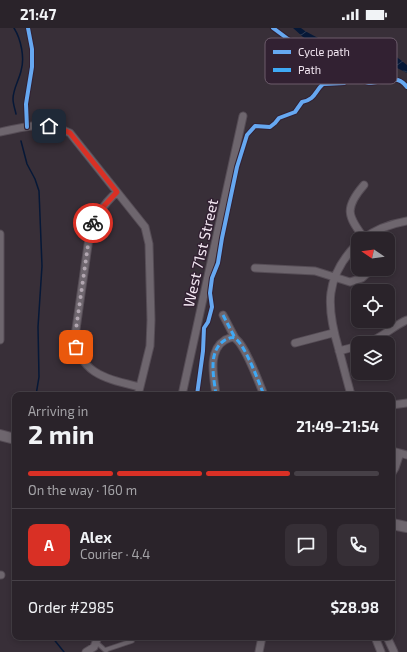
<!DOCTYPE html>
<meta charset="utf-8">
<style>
body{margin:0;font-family:"Exo 2",sans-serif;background:#362f36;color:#f1f3f6;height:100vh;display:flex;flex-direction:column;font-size:15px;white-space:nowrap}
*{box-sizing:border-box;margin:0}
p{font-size:13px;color:#a5a4a8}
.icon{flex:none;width:22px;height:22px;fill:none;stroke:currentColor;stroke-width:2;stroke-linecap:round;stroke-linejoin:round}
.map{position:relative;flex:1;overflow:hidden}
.side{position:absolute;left:12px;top:364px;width:383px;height:248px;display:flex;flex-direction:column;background:#2a232a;border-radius:8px;box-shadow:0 2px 6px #0003,0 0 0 1px #464047}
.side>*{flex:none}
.needle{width:26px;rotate:283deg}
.tools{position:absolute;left:351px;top:204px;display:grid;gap:8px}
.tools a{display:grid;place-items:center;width:44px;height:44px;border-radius:8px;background:#2a232a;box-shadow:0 2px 6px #0003,0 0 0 1px #464047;font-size:20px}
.pin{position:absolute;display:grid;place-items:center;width:34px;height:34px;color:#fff;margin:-17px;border-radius:8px;box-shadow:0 2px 6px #0006}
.courier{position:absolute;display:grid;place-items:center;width:40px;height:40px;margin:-20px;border:3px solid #d93025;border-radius:50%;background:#fff;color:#222;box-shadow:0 1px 5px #0007}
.overview em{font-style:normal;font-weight:700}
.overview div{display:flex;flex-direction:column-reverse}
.overview{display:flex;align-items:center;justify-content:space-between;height:68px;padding:0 16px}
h1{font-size:26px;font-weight:700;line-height:30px}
.bar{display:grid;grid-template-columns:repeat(4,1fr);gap:6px 4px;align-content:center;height:48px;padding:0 16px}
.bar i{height:5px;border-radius:3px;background:#464047}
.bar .selected{background:#d93025}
.bar p{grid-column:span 4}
.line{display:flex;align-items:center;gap:10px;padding:0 16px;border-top:1px solid #464047}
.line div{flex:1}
.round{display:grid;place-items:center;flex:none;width:42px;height:42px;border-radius:8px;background:#362f36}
.status{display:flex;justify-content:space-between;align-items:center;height:28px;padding:0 20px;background:#2a232a;direction:ltr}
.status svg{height:11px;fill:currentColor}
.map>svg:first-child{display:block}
</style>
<div class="status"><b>21:47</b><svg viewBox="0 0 49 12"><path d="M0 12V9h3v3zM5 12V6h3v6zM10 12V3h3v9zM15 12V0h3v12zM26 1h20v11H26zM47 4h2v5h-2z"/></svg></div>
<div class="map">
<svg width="407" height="624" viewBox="0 0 407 624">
<defs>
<pattern id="water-waves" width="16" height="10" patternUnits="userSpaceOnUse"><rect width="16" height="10" fill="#061837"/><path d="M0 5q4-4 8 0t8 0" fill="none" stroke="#2b3a54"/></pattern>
</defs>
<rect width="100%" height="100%" fill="#382f38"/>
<!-- water -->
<path fill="url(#water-waves)" d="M 293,0 L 301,0 L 305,3 C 321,11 338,23 356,26 C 366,27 372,20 380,21 C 388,22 401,32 407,37 L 407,45 L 391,37 L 383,31 L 378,32 L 373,34 L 357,36 L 350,34 L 319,19 L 303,9 Z"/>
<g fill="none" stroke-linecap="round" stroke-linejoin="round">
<!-- stream -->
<path stroke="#061837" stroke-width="1.5" d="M 14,0 C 21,11 25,30 21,43 C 19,52 13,61 13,71 C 13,76 15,81 16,86
M 21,113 L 27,136 L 35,151 L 39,163 L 42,238 L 38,299 L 39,349 L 36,367
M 52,609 L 64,624"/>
<defs>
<path id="lane" d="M 96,614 L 106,623
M 105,622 L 132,613"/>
<path id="street" d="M 0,104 C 26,99 44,92 70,105 L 145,199 L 149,216 L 151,292 L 150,318 L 138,367
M 364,157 C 344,180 347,188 365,211
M 117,164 C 102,177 94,191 89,210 L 75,308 C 79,347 108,351 140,359
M 0,206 L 0,312
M 363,211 C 376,201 390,196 407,193
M 255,240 L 315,243 L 350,254 L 362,250 L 372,241
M 223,287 L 235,310
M 295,315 L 333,305
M 367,315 C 382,310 393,298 407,292
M 339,323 L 358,318
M 182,367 L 243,88
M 216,367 C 214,350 207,323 225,312 C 229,310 233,308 236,311 C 246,319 259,355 264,367
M 351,367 C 347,352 343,337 339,322 C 326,279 324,249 358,215
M 392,377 L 407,375
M 392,423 L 407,427
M 392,445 L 395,440 L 400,425
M 0,547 L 1,547
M 375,609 L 381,624
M 387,609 L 394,624
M 86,624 L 94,619 L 98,609
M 259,624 L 262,609"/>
<path id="secondary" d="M 0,407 L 15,411
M 392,496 L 407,499"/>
</defs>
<!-- lane casing -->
<use href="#lane" stroke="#564d56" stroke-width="5.5"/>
<!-- street casing -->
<use href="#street" stroke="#564d56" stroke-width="9"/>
<!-- secondary casing -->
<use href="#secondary" stroke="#564d56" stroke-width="12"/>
<!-- lane -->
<use href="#lane" stroke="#6e666e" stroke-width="3.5"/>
<!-- street -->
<use href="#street" stroke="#6e666e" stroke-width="7"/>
<!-- secondary -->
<use href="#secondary" stroke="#6e666e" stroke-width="10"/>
<!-- quiet -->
<path stroke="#3fa9f5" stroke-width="3" stroke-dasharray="6 3" stroke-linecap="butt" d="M 223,287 L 235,310
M 216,367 C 214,350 207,323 225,312 C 229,310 233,308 236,311 C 246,319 259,355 264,367"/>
<defs>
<path id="cycleway" d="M 273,0 L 288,11 L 304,19 L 307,25 L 317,33 L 351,50 L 354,49 C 359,52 364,54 369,55 C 382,55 396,44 407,59
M 27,99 L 26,76 L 32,39 L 32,21 L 28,0
M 197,367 L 203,323 L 204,300 L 208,294 L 212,279 L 210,265 L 212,250 L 218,235 L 222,210 L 237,139 L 247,107 L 255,98 L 270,99 L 275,95 L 279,90 L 295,84 L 302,74 C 316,71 314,64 323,56 L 344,55 L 351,50"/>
</defs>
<!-- cycleway casing -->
<use href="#cycleway" stroke="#322132" stroke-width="6"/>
<!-- cycleway -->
<use href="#cycleway" stroke="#66a8f1" stroke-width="4"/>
</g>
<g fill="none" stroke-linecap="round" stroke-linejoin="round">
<!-- done -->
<path stroke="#b1a6b0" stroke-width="4" stroke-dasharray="0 7.2" d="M 76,319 L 75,308 L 89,210 L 93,195"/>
<!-- route -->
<path stroke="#d93025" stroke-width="5" d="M 49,98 L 60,100 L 70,105 L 117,164 L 102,180 L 93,195"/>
</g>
<g text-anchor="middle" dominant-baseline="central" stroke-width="3" stroke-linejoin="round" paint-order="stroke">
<!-- street labels -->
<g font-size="15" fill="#f2e6f1" stroke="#322132">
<text transform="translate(200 225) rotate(-77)">West 71st Street</text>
</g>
</g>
<!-- legend -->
<rect x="265" y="10" width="132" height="46" rx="6" fill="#322132" stroke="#6c5c6b" stroke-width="1"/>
<rect x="273" y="22" width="18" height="4" fill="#66a8f1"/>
<rect x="273" y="40" width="18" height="4" fill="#3fa9f5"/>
<g font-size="11" fill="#f2e6f1">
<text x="298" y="28">Cycle path</text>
<text x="298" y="46">Path</text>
</g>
</svg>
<div class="tools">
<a><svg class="needle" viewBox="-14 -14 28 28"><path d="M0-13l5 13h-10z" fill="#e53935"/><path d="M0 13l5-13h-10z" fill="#a5a4a8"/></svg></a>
<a><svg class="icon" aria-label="locate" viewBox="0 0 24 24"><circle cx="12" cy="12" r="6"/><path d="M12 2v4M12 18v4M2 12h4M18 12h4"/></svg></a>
<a><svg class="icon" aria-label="layers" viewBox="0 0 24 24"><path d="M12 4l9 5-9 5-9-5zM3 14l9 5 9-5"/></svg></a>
</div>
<div class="pin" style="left:76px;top:319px;background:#ea580c"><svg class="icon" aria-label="bag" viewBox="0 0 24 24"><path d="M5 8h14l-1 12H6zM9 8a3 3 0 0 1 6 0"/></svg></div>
<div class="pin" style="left:49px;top:98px;background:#1f2937"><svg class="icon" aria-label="home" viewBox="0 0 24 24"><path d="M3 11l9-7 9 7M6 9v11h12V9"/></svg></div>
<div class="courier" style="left:93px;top:195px"><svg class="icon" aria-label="bike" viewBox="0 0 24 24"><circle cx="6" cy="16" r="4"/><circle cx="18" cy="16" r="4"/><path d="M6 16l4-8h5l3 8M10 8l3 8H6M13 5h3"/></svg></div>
<section class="side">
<div class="overview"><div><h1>2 min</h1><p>Arriving in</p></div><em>21:49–21:54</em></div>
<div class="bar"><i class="selected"></i><i class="selected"></i><i class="selected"></i><i></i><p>On the way · 160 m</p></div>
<div class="line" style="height:72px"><b class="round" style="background:#d93025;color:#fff">A</b><div><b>Alex</b><p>Courier · 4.4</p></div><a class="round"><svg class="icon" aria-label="chat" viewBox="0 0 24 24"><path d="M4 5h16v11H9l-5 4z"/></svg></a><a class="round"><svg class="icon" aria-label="phone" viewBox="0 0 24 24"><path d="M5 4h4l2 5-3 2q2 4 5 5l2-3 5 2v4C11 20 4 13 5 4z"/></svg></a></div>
<div class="line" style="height:52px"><div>Order #2985</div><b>$28.98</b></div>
</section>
</div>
